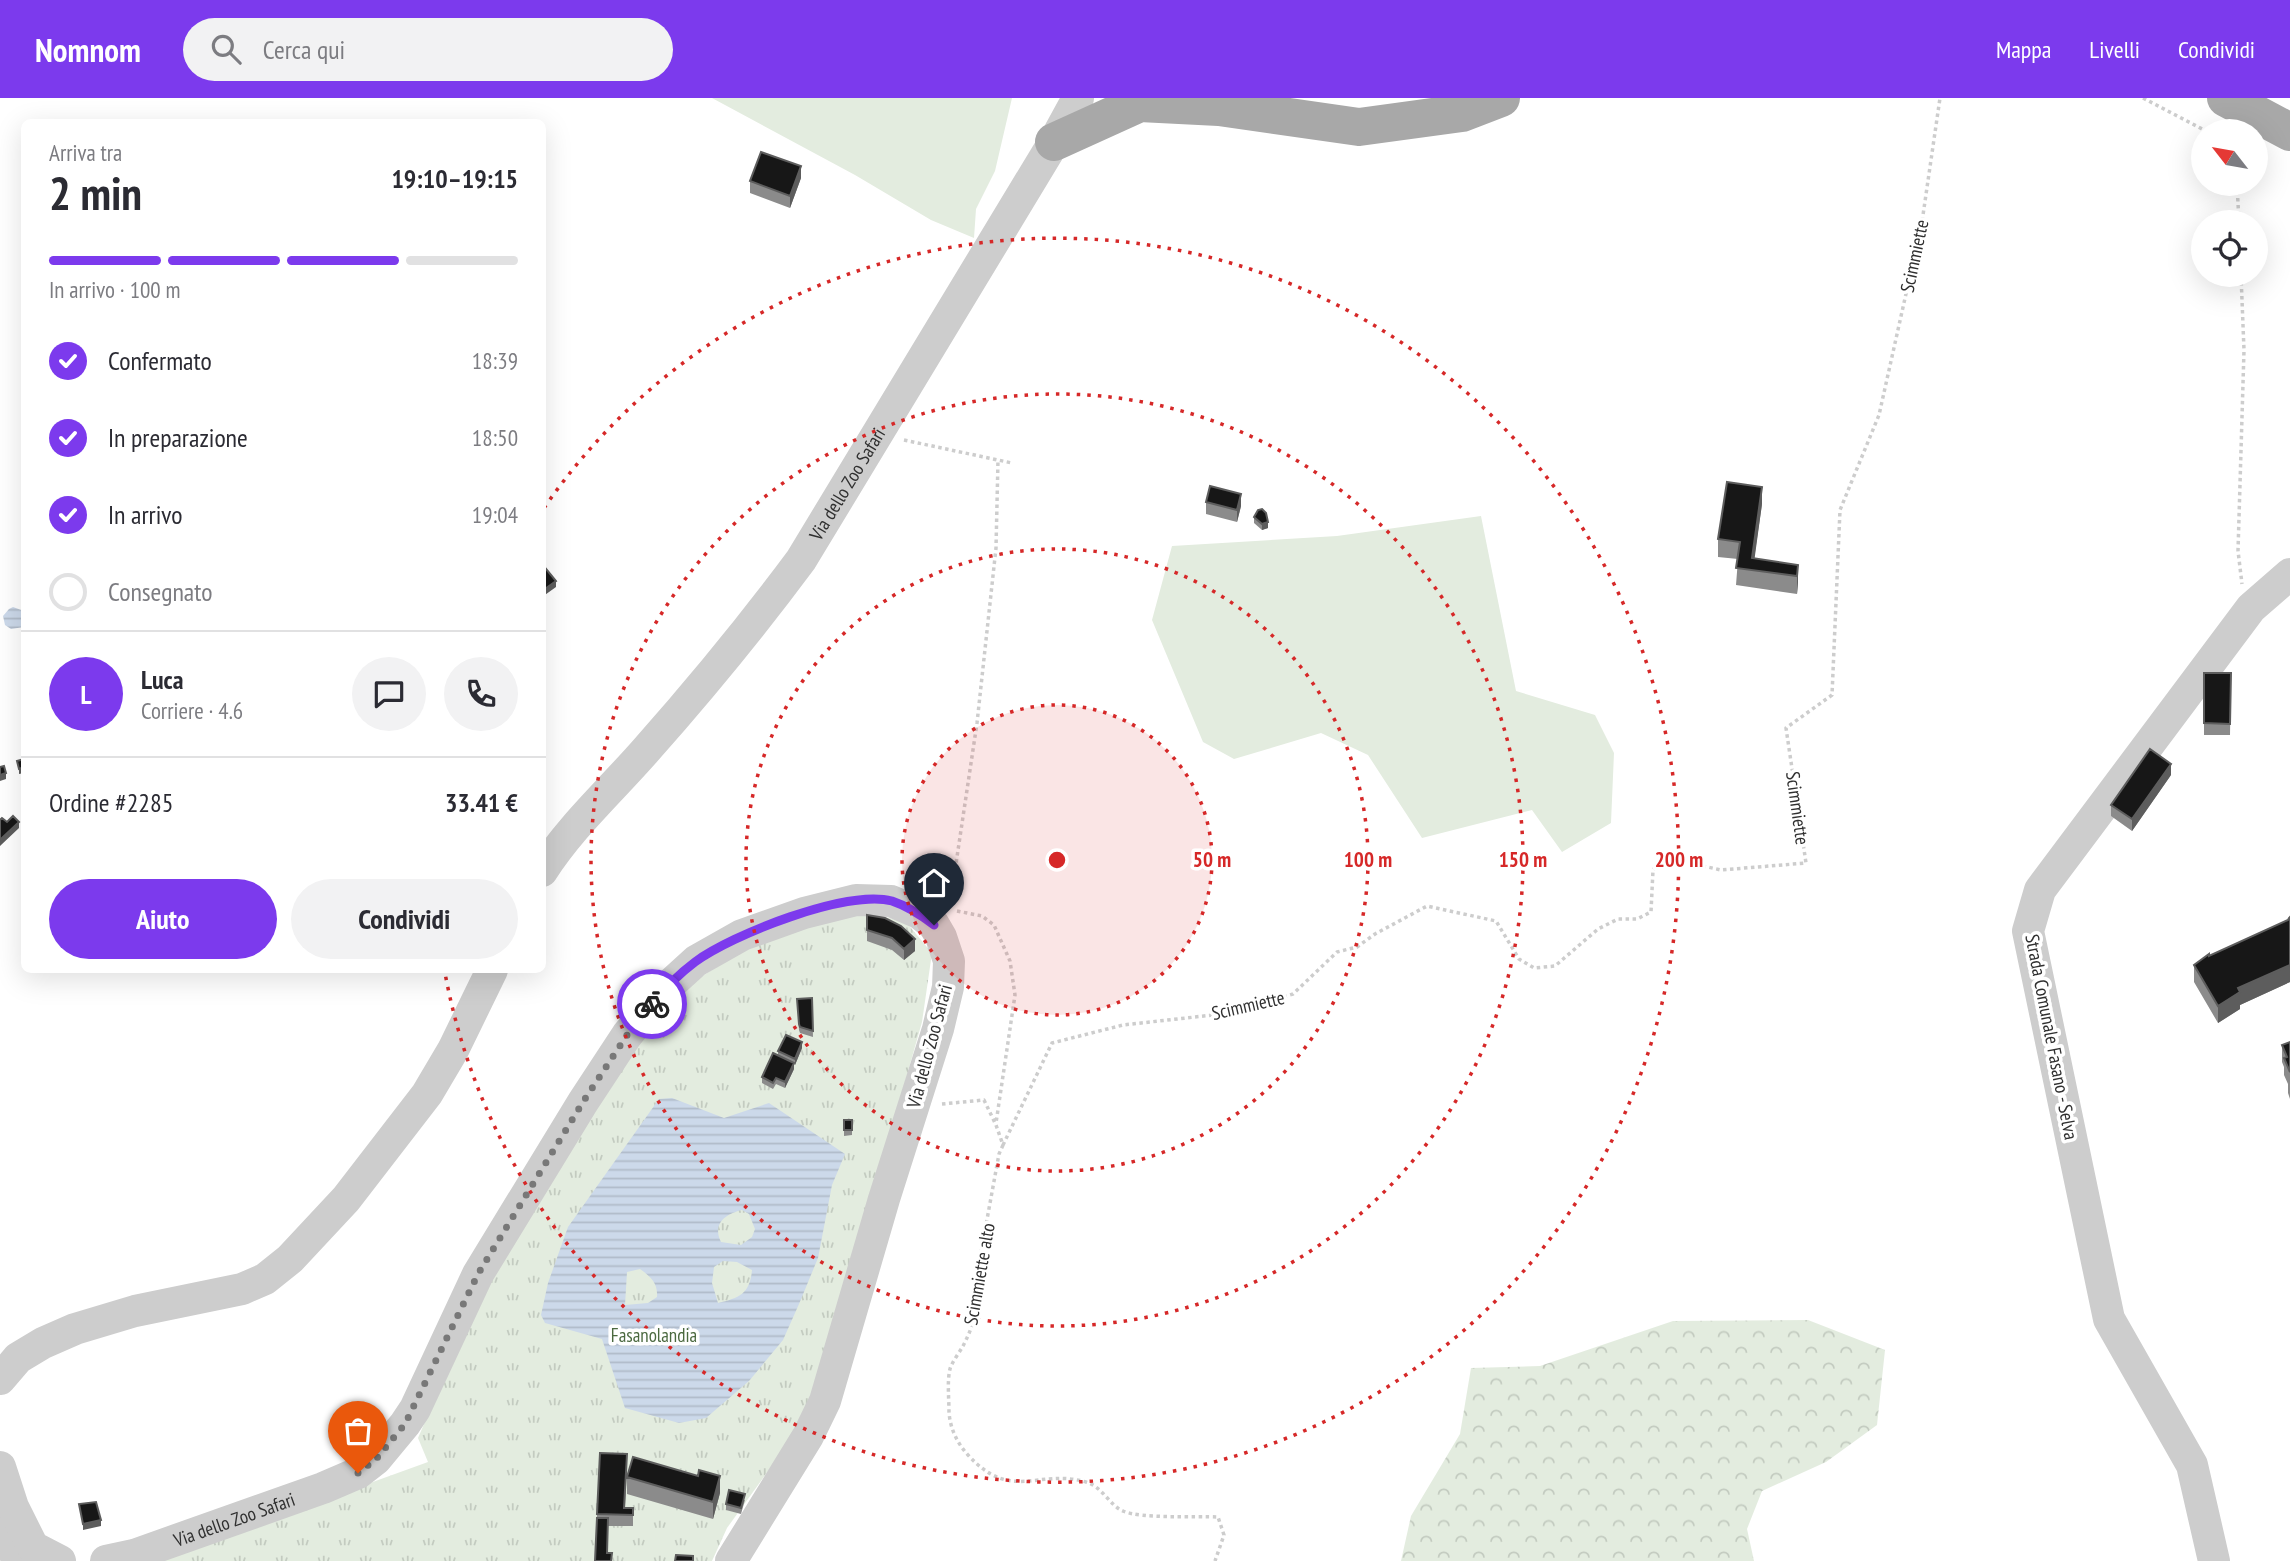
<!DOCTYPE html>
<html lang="it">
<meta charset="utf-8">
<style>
body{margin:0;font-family:"PT Sans Narrow",sans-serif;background:#f2f2f3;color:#2b2b33;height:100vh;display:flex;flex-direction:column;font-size:26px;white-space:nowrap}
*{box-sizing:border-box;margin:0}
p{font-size:23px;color:#7c7c81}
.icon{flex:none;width:38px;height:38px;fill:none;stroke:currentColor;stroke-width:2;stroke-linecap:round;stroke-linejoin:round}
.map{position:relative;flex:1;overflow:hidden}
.side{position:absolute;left:21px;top:21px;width:525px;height:854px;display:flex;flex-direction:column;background:#fff;border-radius:10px;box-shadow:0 7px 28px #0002}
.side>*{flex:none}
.needle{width:46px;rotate:301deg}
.controls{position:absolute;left:2191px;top:21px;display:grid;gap:14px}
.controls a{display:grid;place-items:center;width:77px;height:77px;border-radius:50%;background:#fff;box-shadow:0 7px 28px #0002;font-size:35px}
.pin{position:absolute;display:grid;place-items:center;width:60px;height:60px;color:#fff;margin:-72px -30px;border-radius:50% 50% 50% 0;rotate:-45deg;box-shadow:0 0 7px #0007}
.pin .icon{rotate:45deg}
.courier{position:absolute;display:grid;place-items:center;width:70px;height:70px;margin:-35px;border:5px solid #7c3aed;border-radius:50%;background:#fff;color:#222;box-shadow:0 2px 9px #0007}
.overview em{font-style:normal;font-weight:700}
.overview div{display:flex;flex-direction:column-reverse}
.overview{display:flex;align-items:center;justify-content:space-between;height:119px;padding:0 28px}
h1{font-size:46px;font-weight:700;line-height:52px}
.bar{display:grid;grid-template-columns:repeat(4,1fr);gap:10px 7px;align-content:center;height:84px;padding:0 28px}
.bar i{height:9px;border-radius:5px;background:#e1e1e2}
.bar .current{background:#7c3aed}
.bar p{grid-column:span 4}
.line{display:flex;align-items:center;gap:18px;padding:0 28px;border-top:2px solid #e1e1e2}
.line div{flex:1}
.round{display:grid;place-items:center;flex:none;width:74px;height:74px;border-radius:37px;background:#f2f2f3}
ol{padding:0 28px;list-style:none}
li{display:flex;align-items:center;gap:21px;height:77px}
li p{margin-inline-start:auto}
li .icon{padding:7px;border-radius:50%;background:#7c3aed;color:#fff;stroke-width:4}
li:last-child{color:#7c7c81}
li i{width:38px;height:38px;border:4px solid #e1e1e2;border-radius:50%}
.action{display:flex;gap:14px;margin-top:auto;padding:14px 28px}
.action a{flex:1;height:80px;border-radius:42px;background:#7c3aed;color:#fff;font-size:28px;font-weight:700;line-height:80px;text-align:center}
.action a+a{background:#f2f2f3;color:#2b2b33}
header{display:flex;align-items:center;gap:42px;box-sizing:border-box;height:98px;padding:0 35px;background:#7c3aed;color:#fff}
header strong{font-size:33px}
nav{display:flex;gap:38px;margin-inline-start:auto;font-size:24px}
.search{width:490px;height:63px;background:#f2f2f3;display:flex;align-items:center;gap:18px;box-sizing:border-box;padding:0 24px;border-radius:38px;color:#7c7c81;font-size:26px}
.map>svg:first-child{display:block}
</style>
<header>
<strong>Nomnom</strong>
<div class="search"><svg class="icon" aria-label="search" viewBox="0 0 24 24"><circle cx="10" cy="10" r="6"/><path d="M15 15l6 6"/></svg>Cerca qui</div>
<nav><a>Mappa</a><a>Livelli</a><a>Condividi</a></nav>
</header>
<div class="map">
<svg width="2290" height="1463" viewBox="0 0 2290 1463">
<defs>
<pattern id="forest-crowns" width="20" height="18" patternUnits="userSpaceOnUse" patternTransform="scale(1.75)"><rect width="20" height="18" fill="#e3ecdf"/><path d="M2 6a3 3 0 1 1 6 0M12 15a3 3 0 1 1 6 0" fill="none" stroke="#c3cbc0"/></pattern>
<pattern id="park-tufts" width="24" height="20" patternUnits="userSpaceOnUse" patternTransform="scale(1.75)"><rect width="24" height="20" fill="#e3ecdf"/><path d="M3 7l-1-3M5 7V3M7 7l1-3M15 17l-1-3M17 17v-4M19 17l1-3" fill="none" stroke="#c3cbc0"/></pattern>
<pattern id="water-rules" width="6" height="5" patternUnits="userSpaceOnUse" patternTransform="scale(1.75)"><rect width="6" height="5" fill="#ccd9ea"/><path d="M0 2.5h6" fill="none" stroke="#b0bbc9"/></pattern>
</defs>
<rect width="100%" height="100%" fill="#fff"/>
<!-- green -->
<path fill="#e3ecdf" d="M 712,0 L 1012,0 L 995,73 L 976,111 L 974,140 L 931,122 L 855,77 Z
M 1481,418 L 1516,593 L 1595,617 L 1614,655 L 1611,725 L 1562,754 L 1532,712 L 1422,740 L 1368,657 L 1321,635 L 1234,661 L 1203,644 L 1152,522 L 1172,448 L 1337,438 Z"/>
<!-- forest -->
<path fill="url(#forest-crowns)" d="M 1808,1222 L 1885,1252 L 1877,1327 L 1826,1364 L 1762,1393 L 1747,1431 L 1754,1463 L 1401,1463 L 1411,1418 L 1460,1336 L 1471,1270 L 1540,1268 L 1673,1223 Z"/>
<!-- park -->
<path fill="url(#park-tufts)" d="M 857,812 L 906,824 L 932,855 L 922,924 L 815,1302 L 797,1333 L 727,1430 L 712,1463 L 155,1463 L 428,1364 L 418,1340 L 490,1174 L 618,968 L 676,895 L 757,843 Z"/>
<!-- water -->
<path fill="url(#water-rules)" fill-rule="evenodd" d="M 13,509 L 24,513 L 24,529 L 11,531 L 5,527 L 3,518 L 9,511 Z
M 672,1000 L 724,1020 L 769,1005 L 845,1056 L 832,1087 L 818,1160 L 799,1206 L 783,1242 L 749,1283 L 706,1320 L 679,1325 L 625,1310 L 602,1241 L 545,1225 L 541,1217 L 548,1185 L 568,1129 L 659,1001 ZM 742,1112 L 749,1116 L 755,1131 L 752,1139 L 741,1147 L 721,1144 C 712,1126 725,1116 742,1112 ZM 723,1163 L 737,1164 L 752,1172 C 750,1196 739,1200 718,1205 L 712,1185 L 714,1169 ZM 640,1171 C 651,1179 658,1185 657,1199 L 648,1205 L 625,1207 L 627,1174 Z"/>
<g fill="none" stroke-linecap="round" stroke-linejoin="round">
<!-- path -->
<path stroke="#cdcdcd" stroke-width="3.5" stroke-dasharray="3.5 3.5" stroke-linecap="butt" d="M 2143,0 L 2206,33
M 2237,86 L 2239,124
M 2241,177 L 2244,252 L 2238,453 L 2242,486
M 904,342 L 1012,365
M 943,804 L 954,779 L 977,625 L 996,450 L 998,362
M 957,813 L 982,818 L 994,827 L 1010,863 L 1015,897 L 996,1025
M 942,1006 L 984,1002 L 996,1027 L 1003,1047 L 1052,945 L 1123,927 L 1231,915 L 1293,896 L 1337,854 L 1357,849 L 1375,836 L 1427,808 L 1496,823 L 1519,861 L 1534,870 L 1555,868 L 1598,831 L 1618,821 L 1637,821 L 1651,814 L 1653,772 L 1663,759 L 1721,772 L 1806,765 L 1786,630 L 1832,597 L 1840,412 L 1879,317 L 1922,124 L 1940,0
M 1003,1047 L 999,1056 L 975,1187 C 977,1212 975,1225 963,1248 C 959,1255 952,1264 950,1271 C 947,1283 949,1301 949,1314 C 950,1330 957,1345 968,1357 C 1012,1405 1037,1370 1086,1384 C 1103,1389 1110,1408 1123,1413 C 1141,1421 1196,1418 1218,1419 L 1224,1437 L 1215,1463"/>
<!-- minor -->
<path stroke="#cdcdcd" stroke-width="24" d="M 0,1423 L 13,1463"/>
<!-- tertiary -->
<g stroke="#cdcdcd" stroke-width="32">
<path id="s1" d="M 542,773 C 571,728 611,692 646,652 C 700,591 752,528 801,462 L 1054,44 L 1078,0"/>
<path d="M 0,1281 L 18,1260 L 43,1245 L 75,1231 L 135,1213 L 242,1191 L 265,1181 L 290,1161 L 346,1101 L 427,996 L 453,952 L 492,872"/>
<path d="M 0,1369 L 13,1409 L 33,1449 L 60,1463"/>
<path id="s2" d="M 106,1463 L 134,1457 L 323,1390 L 358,1375 L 376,1361 L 405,1326 L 415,1311 L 478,1176 L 583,1004 L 627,937 L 663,893 L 696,863 L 742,837 L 804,815 L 856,802 L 891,803 L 919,815 L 934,827 L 941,839 L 949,863 L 948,889 L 938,931 L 884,1101 L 825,1303 L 808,1338 L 731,1463"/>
<path d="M 2214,1463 L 2192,1367 L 2109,1221 L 2028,833 L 2040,792 L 2251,510 L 2290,476"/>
</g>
<!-- primary -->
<path stroke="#a8a8a8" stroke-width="38" d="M 2226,0 L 2290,34
M 1054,44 L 1140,5 L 1219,9 L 1359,29 L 1462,15 L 1501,0"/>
</g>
<!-- wall -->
<path fill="#8b8b8b" d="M 801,80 L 790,110 L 750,95 L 750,83 Z
M 1206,404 L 1241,408 L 1237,424 L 1206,416 Z
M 1762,406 L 1754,461 L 1798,467 L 1798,484 L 1797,496 L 1736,487 L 1738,461 L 1718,459 L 1718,441 Z
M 1254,419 L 1268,430 L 1262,432 L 1254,425 Z
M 2204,575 L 2231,575 L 2230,637 L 2204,637 Z
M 2171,677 L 2132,733 L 2111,718 L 2111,707 Z
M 867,817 L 915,853 L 904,862 L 892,852 L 867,843 Z
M 2290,819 L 2290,884 L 2240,907 L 2240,911 L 2218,925 L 2194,884 L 2194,867 L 2288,822 Z
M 812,900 L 813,939 L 800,935 L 799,932 L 797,901 Z
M 2290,944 L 2290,1001 L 2288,995 L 2288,986 L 2284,977 L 2284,969 L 2282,964 L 2282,947 Z
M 802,950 L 795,967 L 794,966 L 794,971 L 785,990 L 776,986 L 773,991 L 762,985 L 762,979 L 778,958 L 778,953 Z
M 844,1022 L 852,1022 L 852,1037 L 844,1038 Z
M 627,1368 L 625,1410 L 633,1410 L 633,1428 L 608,1428 L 607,1455 L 595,1463 L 597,1416 Z
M 627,1379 L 720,1395 L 713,1421 L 627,1396 Z
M 745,1402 L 741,1416 L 726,1412 L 726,1406 Z"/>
<!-- shaded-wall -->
<path fill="#5d5d5d" d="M 801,68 L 801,80 L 790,110 L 790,98 Z
M 1762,389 L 1762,406 L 1753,472 L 1752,460 Z
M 1241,396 L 1241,408 L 1237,424 L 1237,412 Z
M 1268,424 L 1268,430 L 1262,432 L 1262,426 Z
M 1798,467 L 1798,484 L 1797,496 L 1797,478 Z
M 556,483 L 556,489 L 542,499 L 542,493 Z
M 2171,666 L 2171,677 L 2132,733 L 2132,721 Z
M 24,669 L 24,675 L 19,676 L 19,671 Z
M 6,675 L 6,681 L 0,683 L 0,677 Z
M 19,724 L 19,730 L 0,748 L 0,742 Z
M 915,841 L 915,853 L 904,862 L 904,851 Z
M 2290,867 L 2290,884 L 2240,907 L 2240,911 L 2218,925 L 2218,908 L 2238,890 Z
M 802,944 L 802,950 L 795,967 L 795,961 Z
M 794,965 L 794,971 L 785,990 L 785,984 Z
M 720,1378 L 720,1395 L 713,1421 L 713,1404 Z
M 101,1422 L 101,1428 L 83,1432 L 83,1426 Z"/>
<!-- building -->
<path fill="#171717" stroke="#5d5d5d" stroke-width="2" d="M 761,54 L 801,68 L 790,98 L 750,83 Z
M 1727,384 L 1762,389 L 1752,460 L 1798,467 L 1797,478 L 1736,470 L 1740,444 L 1718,441 Z
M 1210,388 L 1241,396 L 1237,412 L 1206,404 Z
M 1262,411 L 1266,415 L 1268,424 L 1262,426 L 1254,419 L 1258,412 Z
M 542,466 L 556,483 L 542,493 Z
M 2204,575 L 2231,575 L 2230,626 L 2204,625 Z
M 2150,651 L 2171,666 L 2132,721 L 2111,707 Z
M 24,661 L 24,669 L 19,671 L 17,663 Z
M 4,668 L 6,675 L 0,677 L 0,669 Z
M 13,718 L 19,724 L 0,742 L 0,722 L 2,720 L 7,724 Z
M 867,817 L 885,820 L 901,828 L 915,841 L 904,851 L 892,840 L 867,832 Z
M 2290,819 L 2290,867 L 2238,890 L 2240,894 L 2218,908 L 2194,867 L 2209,856 L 2209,858 L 2288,822 L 2289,820 Z
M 812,900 L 813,933 L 800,929 L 799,926 L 797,901 Z
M 786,937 L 802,944 L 795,961 L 778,953 Z
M 2290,944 L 2290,974 L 2284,960 L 2287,959 L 2282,947 Z
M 773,955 L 794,965 L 785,984 L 776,980 L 773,985 L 762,979 Z
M 844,1022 L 852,1022 L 852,1032 L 844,1032 Z
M 600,1355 L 627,1356 L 624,1410 L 633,1410 L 633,1417 L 597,1416 Z
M 633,1359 L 698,1378 L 699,1372 L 720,1378 L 713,1404 L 627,1379 Z
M 729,1392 L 745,1396 L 741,1410 L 726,1406 Z
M 96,1404 L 101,1422 L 83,1426 L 79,1406 Z
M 597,1420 L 608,1420 L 607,1455 L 612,1455 L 611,1463 L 595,1463 Z
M 676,1457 L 693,1458 L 693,1463 L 675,1463 Z"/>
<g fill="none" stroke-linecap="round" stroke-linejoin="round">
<!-- done -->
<path stroke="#787878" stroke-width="7" stroke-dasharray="0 12.6" d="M 358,1375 L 376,1361 L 405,1326 L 478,1176 L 583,1004 L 627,937 L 652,906"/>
<!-- route -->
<path stroke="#7c3aed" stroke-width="9" d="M 652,906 C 665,890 679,876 695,864 C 731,837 847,791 892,803 C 907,808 921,817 934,827"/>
</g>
<!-- distance rings -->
<circle cx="1057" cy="762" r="155" fill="#d62828" fill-opacity=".12"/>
<g fill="none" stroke="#d62828" stroke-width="3.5" stroke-dasharray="3.5 7">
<circle cx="1057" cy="762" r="155"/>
<circle cx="1057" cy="762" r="311"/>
<circle cx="1057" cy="762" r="466"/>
<path d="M544 410A622 622 0 1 1 445 875"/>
</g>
<g text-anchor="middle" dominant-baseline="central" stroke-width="7" stroke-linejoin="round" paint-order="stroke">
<!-- street labels -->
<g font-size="19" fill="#303030" stroke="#fff">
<text transform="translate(1914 158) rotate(-78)">Scimmiette</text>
<text stroke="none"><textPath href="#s1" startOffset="494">Via dello Zoo Safari</textPath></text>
<text transform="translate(1798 710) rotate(82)">Scimmiette</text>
<text transform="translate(1248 907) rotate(-13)">Scimmiette</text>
<text transform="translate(2052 939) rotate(79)">Strada Comunale Fasano - Selva</text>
<text transform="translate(929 948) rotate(-75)">Via dello Zoo Safari</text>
<text transform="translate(979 1176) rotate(-80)">Scimmiette alto</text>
<text stroke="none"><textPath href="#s2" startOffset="135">Via dello Zoo Safari</textPath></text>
</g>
<!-- park labels -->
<g font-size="19" fill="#4b693f" stroke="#fff">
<text x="654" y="1237">Fasanolandia</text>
</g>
</g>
<circle cx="1057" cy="762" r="10" fill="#d62828" stroke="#fff" stroke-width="3.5"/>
<g font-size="21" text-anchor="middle" font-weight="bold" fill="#d62828" stroke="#fff" stroke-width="7" stroke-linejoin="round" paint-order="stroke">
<text x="1212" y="769">50 m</text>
<text x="1368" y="769">100 m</text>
<text x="1523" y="769">150 m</text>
<text x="1679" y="769">200 m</text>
</g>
</svg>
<div class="controls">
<a><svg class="needle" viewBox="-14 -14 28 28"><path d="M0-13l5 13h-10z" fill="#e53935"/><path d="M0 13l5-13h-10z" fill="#7c7c81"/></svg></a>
<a><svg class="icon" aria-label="locate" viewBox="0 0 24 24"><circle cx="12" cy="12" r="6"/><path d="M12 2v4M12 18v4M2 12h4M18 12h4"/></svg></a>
</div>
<div class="pin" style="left:358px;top:1375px;background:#ea580c"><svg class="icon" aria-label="bag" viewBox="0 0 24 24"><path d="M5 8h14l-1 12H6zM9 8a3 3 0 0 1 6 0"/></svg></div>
<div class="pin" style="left:934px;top:827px;background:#1f2937"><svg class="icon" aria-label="home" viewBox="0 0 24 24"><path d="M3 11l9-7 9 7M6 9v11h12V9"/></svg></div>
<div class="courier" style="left:652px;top:906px"><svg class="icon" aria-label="bike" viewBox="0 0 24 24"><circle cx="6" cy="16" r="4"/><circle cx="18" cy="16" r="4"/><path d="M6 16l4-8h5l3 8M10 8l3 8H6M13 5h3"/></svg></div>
<section class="side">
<div class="overview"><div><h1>2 min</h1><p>Arriva tra</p></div><em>19:10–19:15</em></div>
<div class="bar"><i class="current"></i><i class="current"></i><i class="current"></i><i></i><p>In arrivo · 100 m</p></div>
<ol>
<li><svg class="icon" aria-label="check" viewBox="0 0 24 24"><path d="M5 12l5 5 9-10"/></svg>Confermato<p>18:39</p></li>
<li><svg class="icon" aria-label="check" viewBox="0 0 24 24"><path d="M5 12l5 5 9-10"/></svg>In preparazione<p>18:50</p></li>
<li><svg class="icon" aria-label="check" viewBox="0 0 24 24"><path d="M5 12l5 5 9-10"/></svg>In arrivo<p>19:04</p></li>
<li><i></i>Consegnato</li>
</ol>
<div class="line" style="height:126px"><b class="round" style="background:#7c3aed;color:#fff">L</b><div><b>Luca</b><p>Corriere · 4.6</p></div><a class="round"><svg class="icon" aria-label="chat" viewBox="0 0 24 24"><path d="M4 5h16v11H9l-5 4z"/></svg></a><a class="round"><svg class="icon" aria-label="phone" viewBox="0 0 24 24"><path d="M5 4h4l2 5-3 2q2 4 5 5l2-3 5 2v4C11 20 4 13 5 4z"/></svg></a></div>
<div class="line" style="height:91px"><div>Ordine #2285</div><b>33.41 €</b></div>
<div class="action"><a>Aiuto</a><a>Condividi</a></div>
</section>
</div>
